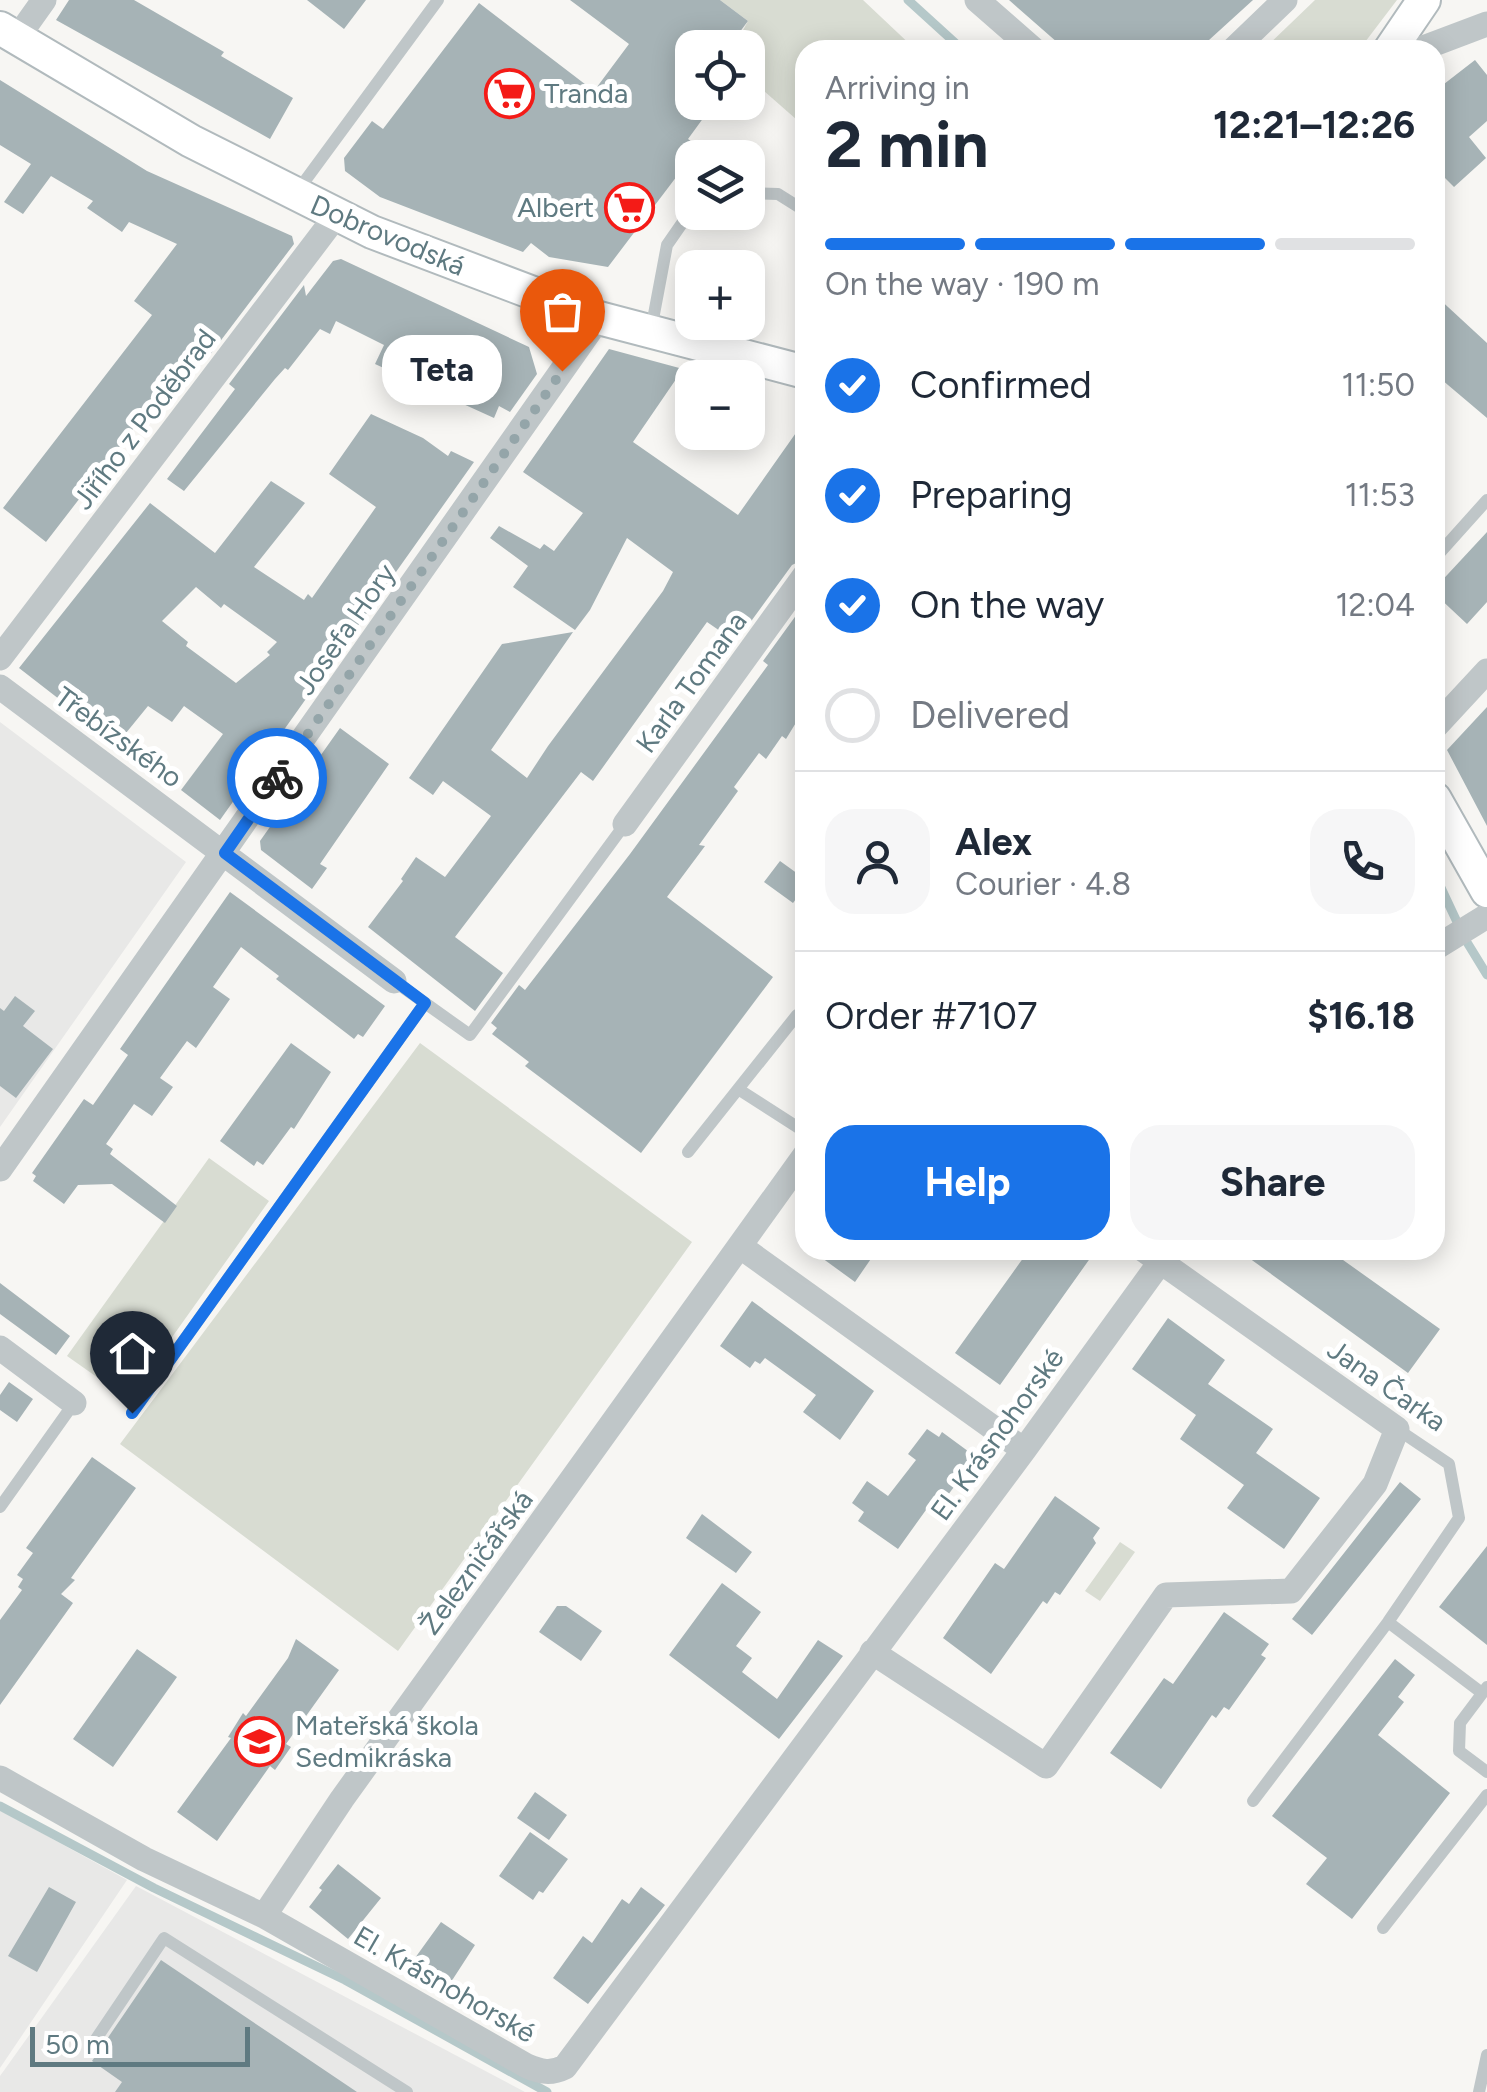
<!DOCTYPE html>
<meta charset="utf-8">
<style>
body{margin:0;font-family:Figtree,sans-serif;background:#f6f6f7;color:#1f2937;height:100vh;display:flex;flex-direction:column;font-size:38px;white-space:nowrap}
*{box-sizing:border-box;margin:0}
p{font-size:32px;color:#747a83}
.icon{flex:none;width:55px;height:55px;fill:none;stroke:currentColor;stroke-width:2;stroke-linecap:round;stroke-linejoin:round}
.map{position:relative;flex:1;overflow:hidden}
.drawer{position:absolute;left:795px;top:40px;width:650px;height:1220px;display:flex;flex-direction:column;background:#fff;border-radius:30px;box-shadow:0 5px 25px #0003}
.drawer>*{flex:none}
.fabs{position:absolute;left:675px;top:30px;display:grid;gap:20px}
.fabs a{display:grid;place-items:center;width:90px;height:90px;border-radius:20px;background:#fff;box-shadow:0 5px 25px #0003;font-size:50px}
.scale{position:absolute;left:30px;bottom:25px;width:220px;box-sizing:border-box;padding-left:10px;border:5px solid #5f7a81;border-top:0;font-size:28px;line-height:35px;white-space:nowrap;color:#5f7a81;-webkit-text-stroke:8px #fff;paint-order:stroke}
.pin{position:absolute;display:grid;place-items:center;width:85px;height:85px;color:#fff;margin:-102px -42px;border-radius:50% 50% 50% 0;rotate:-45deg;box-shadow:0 0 10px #0007}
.pin .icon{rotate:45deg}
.courier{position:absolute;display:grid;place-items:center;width:100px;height:100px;margin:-50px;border:8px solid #1a73e8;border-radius:50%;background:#fff;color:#222;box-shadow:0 2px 12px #0007}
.bubble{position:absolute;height:70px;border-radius:30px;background:#fff;box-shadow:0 5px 25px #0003;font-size:32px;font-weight:700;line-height:70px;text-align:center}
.head em{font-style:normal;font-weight:700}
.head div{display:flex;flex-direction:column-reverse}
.head{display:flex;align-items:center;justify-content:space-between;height:170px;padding:0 30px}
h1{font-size:65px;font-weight:700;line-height:75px}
.bar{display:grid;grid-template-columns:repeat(4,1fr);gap:15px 10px;align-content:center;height:120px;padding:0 30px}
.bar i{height:12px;border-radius:8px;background:#e0e1e3}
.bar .active{background:#1a73e8}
.bar p{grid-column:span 4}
.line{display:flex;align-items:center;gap:25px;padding:0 30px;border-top:2px solid #e0e1e3}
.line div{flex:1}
.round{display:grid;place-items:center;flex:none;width:105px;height:105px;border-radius:30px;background:#f6f6f7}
ol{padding:0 30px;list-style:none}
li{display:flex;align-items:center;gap:30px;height:110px}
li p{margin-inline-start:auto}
li .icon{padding:10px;border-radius:50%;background:#1a73e8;color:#fff;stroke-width:4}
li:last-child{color:#747a83}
li i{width:55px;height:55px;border:5px solid #e0e1e3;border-radius:50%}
.cta{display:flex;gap:20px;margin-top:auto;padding:20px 30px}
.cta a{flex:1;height:115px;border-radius:30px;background:#1a73e8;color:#fff;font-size:40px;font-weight:700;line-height:115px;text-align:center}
.cta a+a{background:#f6f6f7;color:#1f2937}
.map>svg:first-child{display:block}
</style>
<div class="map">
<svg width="1487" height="2092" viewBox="0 0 1487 2092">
<rect width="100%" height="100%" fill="#f7f6f3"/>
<!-- built -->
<path fill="#e8e8e7" d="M 0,722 L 186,862 L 0,1127 Z
M 0,1810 L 127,1880 L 0,2068 Z
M 136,1886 L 525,2092 L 0,2092 L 0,2076 Z"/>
<!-- green -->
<path fill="#d8dcd2" d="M 720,0 L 863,0 L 916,50 L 805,50 L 805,127 L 748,77 L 748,58 L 756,47 L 741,34 L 748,21 Z
M 1315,0 L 1397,0 L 1359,50 L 1263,50 Z
M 420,1043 L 692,1242 L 398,1651 L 120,1444 Z
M 209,1158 L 269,1201 L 128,1399 L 67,1356 Z
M 1120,1542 L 1135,1552 L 1100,1601 L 1085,1591 Z"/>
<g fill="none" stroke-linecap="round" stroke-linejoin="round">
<!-- stream -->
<path stroke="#b5c8c9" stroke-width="9" d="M 908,0 L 963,50
M 1435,875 L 1465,939 L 1487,975
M 0,1806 L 154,1888 L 345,1980 L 547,2092"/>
</g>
<!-- building -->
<path fill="#a6b3b6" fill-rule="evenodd" d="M 69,0 L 134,0 L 224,52 L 221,56 L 293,98 L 270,139 L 56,20 Z
M 307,0 L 366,0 L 344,29 Z
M 570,0 L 720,0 L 748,21 L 739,33 L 756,48 L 692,48 L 692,102 L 715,102 L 688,139 L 699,147 L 608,267 L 549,257 L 531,243 L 523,252 L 380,197 L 345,171 L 344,158 L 372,121 L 383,129 L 479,3 L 594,91 L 629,44 Z
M 1009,0 L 1253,0 L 1198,50 L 1066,50 Z
M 1475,60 L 1487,75 L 1487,121 L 1469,137 L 1486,158 L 1454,187 L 1435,168 L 1435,91 Z
M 0,80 L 147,171 L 292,236 L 294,244 L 203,364 L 191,354 L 46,542 L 3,508 L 152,315 L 134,301 L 177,244 L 129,222 L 122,232 L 87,208 L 93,201 L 51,176 L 23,214 L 4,202 L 31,164 L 0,145 Z
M 341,259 L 529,347 L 537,374 L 510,412 L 499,406 L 494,418 L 461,403 L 474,376 L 429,356 L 418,378 L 404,373 L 401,376 L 375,364 L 384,345 L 336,321 L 330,334 L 320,329 L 288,370 L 285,368 L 275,379 L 184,491 L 167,479 L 235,389 L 229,384 L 304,285 L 306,296 L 333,261 Z
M 1435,295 L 1487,343 L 1487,418 L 1435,374 Z
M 609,349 L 683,369 L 633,442 L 738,515 L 805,420 L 805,559 L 792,565 L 736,642 L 707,622 L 593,781 L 581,772 L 455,937 L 503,973 L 475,1011 L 368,927 L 403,881 L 401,879 L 416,857 L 445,877 L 491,816 L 443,781 L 433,795 L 409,778 L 502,644 L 573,632 L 491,750 L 527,778 L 548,746 L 663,591 L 673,572 L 627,538 L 590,610 L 575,630 L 513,587 L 528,566 L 490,538 L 499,526 L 540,549 L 544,544 L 554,551 L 583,513 L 523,472 Z
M 371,414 L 423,438 L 448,456 L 451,451 L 474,462 L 220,820 L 181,790 L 223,734 L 184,706 L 172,722 L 148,706 L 117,744 L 19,668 L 150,503 L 215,553 L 271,481 L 305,503 L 254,567 L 304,600 L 308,594 L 312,598 L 376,507 L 329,474 ZM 196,587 L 221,608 L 224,604 L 277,642 L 267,652 L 270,655 L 236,683 L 186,646 L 188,642 L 162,621 Z
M 1487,532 L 1487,602 L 1467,624 L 1435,594 L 1435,588 Z
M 805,603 L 805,708 L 786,739 L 782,736 L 766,759 L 759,753 L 734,787 L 738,791 L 699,845 L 705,846 L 667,897 L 773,977 L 641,1153 L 525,1066 L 529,1062 L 492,1034 L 497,1028 L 491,1023 L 519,985 L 525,990 L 630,854 L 768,665 L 763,661 Z
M 1487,707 L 1487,826 L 1447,750 Z
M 340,728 L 389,764 L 320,864 L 327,868 L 312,889 L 261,850 L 260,841 Z
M 780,861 L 805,879 L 805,887 L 793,903 L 764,882 Z
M 230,892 L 385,1006 L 363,1037 L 358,1034 L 354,1039 L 276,979 L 279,976 L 241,947 L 213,987 L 230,999 L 196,1048 L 187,1041 L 160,1078 L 173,1087 L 152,1116 L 134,1104 L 106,1144 L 113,1149 L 110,1154 L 177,1206 L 165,1223 L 112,1184 L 78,1185 L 64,1204 L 33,1181 L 36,1176 L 32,1173 L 84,1099 L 93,1105 L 128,1055 L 120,1049 Z
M 15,996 L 35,1011 L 23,1026 L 53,1049 L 16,1098 L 0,1086 L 0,1008 L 4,1011 Z
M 291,1043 L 331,1072 L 294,1129 L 291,1127 L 263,1165 L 257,1161 L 254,1166 L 220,1141 Z
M 811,1250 L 877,1250 L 855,1282 Z
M 1029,1250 L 1096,1250 L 1000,1385 L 955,1353 Z
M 1238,1250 L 1329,1250 L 1440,1329 L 1408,1373 Z
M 0,1283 L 70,1336 L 56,1355 L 0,1314 Z
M 752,1301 L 874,1391 L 840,1440 L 803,1412 L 816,1395 L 765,1358 L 760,1364 L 755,1361 L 750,1368 L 720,1346 Z
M 1168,1318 L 1225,1360 L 1208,1384 L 1273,1429 L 1256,1453 L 1320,1498 L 1284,1549 L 1227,1508 L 1244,1485 L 1180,1439 L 1196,1415 L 1132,1369 Z
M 9,1382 L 33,1399 L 17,1422 L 0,1410 L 0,1395 Z
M 927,1429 L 939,1437 L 942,1432 L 976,1457 L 948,1495 L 941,1489 L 898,1549 L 858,1521 L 864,1512 L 852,1503 L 867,1481 L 888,1496 L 916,1460 L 908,1454 Z
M 92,1457 L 136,1488 L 71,1578 L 75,1580 L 61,1594 L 73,1603 L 0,1705 L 0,1620 L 22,1590 L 18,1587 L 23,1579 L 17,1575 L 33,1553 L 26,1548 Z
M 1400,1482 L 1421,1499 L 1312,1635 L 1292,1619 Z
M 1055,1496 L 1100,1528 L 1093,1538 L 1096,1543 L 1060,1595 L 1055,1592 L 1047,1604 L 1043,1601 L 991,1674 L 943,1638 L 995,1563 L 1004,1569 Z
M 702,1514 L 752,1552 L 736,1573 L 686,1538 Z
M 1487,1546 L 1487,1645 L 1439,1607 Z
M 722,1583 L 761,1612 L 736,1646 L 752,1658 L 742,1672 L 777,1699 L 818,1640 L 843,1656 L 779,1739 L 669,1655 Z
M 557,1606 L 566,1606 L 602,1631 L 581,1661 L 539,1632 Z
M 1224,1612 L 1269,1644 L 1261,1655 L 1266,1658 L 1229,1710 L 1224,1707 L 1216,1718 L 1212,1715 L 1161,1789 L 1110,1753 L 1164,1678 L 1173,1684 Z
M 296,1639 L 339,1670 L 286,1744 L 291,1747 L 275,1770 L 270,1766 L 217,1841 L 177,1812 L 231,1738 L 228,1737 L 243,1713 L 246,1716 L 288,1658 Z
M 137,1649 L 177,1677 L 113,1767 L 73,1739 Z
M 1395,1659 L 1415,1675 L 1398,1697 L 1404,1702 L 1378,1735 L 1450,1793 L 1352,1919 L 1306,1884 L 1327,1858 L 1272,1816 Z
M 535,1792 L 567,1815 L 549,1840 L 517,1818 Z
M 530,1832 L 568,1859 L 543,1893 L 539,1891 L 533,1900 L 499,1876 Z
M 338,1864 L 381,1898 L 348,1939 L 309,1907 L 322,1890 L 319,1888 Z
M 49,1887 L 76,1902 L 37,1972 L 8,1956 Z
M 641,1887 L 665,1905 L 588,2004 L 553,1978 L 583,1936 L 592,1943 L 622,1899 L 629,1904 Z
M 441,1922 L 475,1945 L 451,1982 L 415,1958 Z
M 161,1960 L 357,2092 L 115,2092 L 122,2082 L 92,2061 Z"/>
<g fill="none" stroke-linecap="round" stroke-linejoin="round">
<defs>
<path id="secondary" d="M 0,28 L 191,141 L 372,232 L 599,318 L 805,372
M 1390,50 L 1424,0
M 1435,799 L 1487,891"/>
</defs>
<!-- secondary casing -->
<use href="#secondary" stroke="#b1babd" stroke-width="36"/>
<!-- lane -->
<path stroke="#bfc6c8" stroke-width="12" d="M 296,193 L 438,0
M 748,193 L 778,194 L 805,211
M 651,330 L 667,245 L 692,209
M 1435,558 L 1487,500
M 425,1003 L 470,1035 L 625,824
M 738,1089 L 805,1132
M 688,1152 L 797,1015
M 132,1413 L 425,1003 L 394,981
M 0,1507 L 74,1403
M 1388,1622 L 1482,1693
M 1487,1687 L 1460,1723 L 1459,1751 L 1487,1772
M 1253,1801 L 1388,1622 L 1459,1518 L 1449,1464 L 1397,1429
M 1383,1928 L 1487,1795
M 94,2042 L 164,1938 L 407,2092
M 1479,2092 L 1487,2055"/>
<!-- street -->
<path stroke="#bfc6c8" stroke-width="25" d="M 977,0 L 1034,50
M 17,38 L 44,0
M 1233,50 L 1285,0
M 1418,50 L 1487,24
M 0,658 L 336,216
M 0,687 L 394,981
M 1435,727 L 1487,671
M 625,824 L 805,575
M 1435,948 L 1487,916
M 0,1169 L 599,318
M 741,1247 L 1024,1450
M 0,1348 L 74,1403
M 872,1652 L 1046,1766 L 1166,1595 L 1291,1591 L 1375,1484 L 1397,1429 L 1144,1250
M 0,1778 L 144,1859 L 264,1916 L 527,2066 C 541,2072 551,2074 565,2067 L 1024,1450 L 1169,1250
M 264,1916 L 342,1799 L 805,1155"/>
<!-- secondary -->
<use href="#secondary" stroke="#fff" stroke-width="32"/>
</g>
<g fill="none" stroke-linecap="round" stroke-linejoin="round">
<!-- done -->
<path stroke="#94a5a9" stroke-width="10" stroke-dasharray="0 18" d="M 277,778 L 562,371"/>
<!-- route -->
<path stroke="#1a73e8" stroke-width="12" d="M 132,1413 L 425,1003 L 225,853 L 277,778"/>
</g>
<!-- icons -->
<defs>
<symbol id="supermarket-ring" viewBox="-11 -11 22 22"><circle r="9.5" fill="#fff" stroke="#f41b17" stroke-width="1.5"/><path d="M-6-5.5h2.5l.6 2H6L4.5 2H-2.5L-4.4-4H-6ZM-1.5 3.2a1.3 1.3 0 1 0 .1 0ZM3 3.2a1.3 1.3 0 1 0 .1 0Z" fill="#f41b17"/></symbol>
<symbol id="school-ring" viewBox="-11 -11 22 22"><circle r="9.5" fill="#fff" stroke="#f41b17" stroke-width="1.5"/><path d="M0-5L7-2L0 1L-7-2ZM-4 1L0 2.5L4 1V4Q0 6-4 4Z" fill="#f41b17"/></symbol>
</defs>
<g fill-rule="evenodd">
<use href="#supermarket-ring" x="482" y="66" width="55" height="55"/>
<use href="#supermarket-ring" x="602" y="180" width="55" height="55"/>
<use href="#school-ring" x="232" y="1714" width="55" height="55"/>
</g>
<g text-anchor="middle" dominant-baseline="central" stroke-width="10" stroke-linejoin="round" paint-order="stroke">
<!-- poi labels -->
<g font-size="28" fill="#5f7a81" stroke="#fff" text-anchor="start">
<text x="544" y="93">Tranda</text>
<text x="594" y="207" text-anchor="end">Albert</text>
<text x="295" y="1725">Mateřská škola<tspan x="295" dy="32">Sedmikráska</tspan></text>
</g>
<!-- street labels -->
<g font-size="28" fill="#5f7a81" stroke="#fff">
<text transform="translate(388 235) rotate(23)">Dobrovodská</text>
<text transform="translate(144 419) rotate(-53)">Jiřího z Poděbrad</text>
<text transform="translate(345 629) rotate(-55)">Josefa Hory</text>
<text transform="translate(691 682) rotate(-54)">Karla Tomana</text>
<text transform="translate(119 737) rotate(36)">Třebízského</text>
<text transform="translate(1387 1385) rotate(35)">Jana Čarka</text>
<text transform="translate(997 1434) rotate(-54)">El. Krásnohorské</text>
<text transform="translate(476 1562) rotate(-54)">Železničářská</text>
<text transform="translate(445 1984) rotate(30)">El. Krásnohorské</text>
</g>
</g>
</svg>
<div class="fabs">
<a><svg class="icon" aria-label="locate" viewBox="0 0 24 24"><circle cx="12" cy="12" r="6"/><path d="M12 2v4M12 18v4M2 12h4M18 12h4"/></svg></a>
<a><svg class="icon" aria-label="layers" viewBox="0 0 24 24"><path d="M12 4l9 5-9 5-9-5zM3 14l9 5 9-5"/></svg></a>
<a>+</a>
<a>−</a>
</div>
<div class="scale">50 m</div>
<div class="pin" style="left:562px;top:371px;background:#ea580c"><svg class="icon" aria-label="bag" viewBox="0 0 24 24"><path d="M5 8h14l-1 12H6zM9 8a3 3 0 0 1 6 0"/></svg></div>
<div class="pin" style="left:132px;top:1413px;background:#1f2937"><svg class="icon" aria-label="home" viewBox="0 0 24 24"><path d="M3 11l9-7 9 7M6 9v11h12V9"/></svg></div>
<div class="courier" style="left:277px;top:778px"><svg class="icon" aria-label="bike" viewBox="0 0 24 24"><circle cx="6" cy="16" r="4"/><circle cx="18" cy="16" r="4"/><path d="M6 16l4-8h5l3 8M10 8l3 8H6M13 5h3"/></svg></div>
<div class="bubble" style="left:382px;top:335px;width:120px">Teta</div>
<section class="drawer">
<div class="head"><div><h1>2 min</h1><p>Arriving in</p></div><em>12:21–12:26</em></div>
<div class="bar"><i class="active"></i><i class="active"></i><i class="active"></i><i></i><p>On the way · 190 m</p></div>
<ol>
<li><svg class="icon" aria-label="check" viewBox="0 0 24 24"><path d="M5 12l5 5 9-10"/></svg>Confirmed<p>11:50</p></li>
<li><svg class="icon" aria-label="check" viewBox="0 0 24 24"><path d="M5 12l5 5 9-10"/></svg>Preparing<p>11:53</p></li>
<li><svg class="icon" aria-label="check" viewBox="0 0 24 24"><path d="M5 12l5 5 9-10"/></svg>On the way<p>12:04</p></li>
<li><i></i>Delivered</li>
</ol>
<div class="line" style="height:180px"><a class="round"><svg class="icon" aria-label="person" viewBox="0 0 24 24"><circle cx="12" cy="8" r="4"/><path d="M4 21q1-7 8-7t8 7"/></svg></a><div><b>Alex</b><p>Courier · 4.8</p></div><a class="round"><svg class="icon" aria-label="phone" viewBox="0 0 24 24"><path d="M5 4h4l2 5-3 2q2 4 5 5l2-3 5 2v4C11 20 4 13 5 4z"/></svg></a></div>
<div class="line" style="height:130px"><div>Order #7107</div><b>$16.18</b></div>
<div class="cta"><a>Help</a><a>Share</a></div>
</section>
</div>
